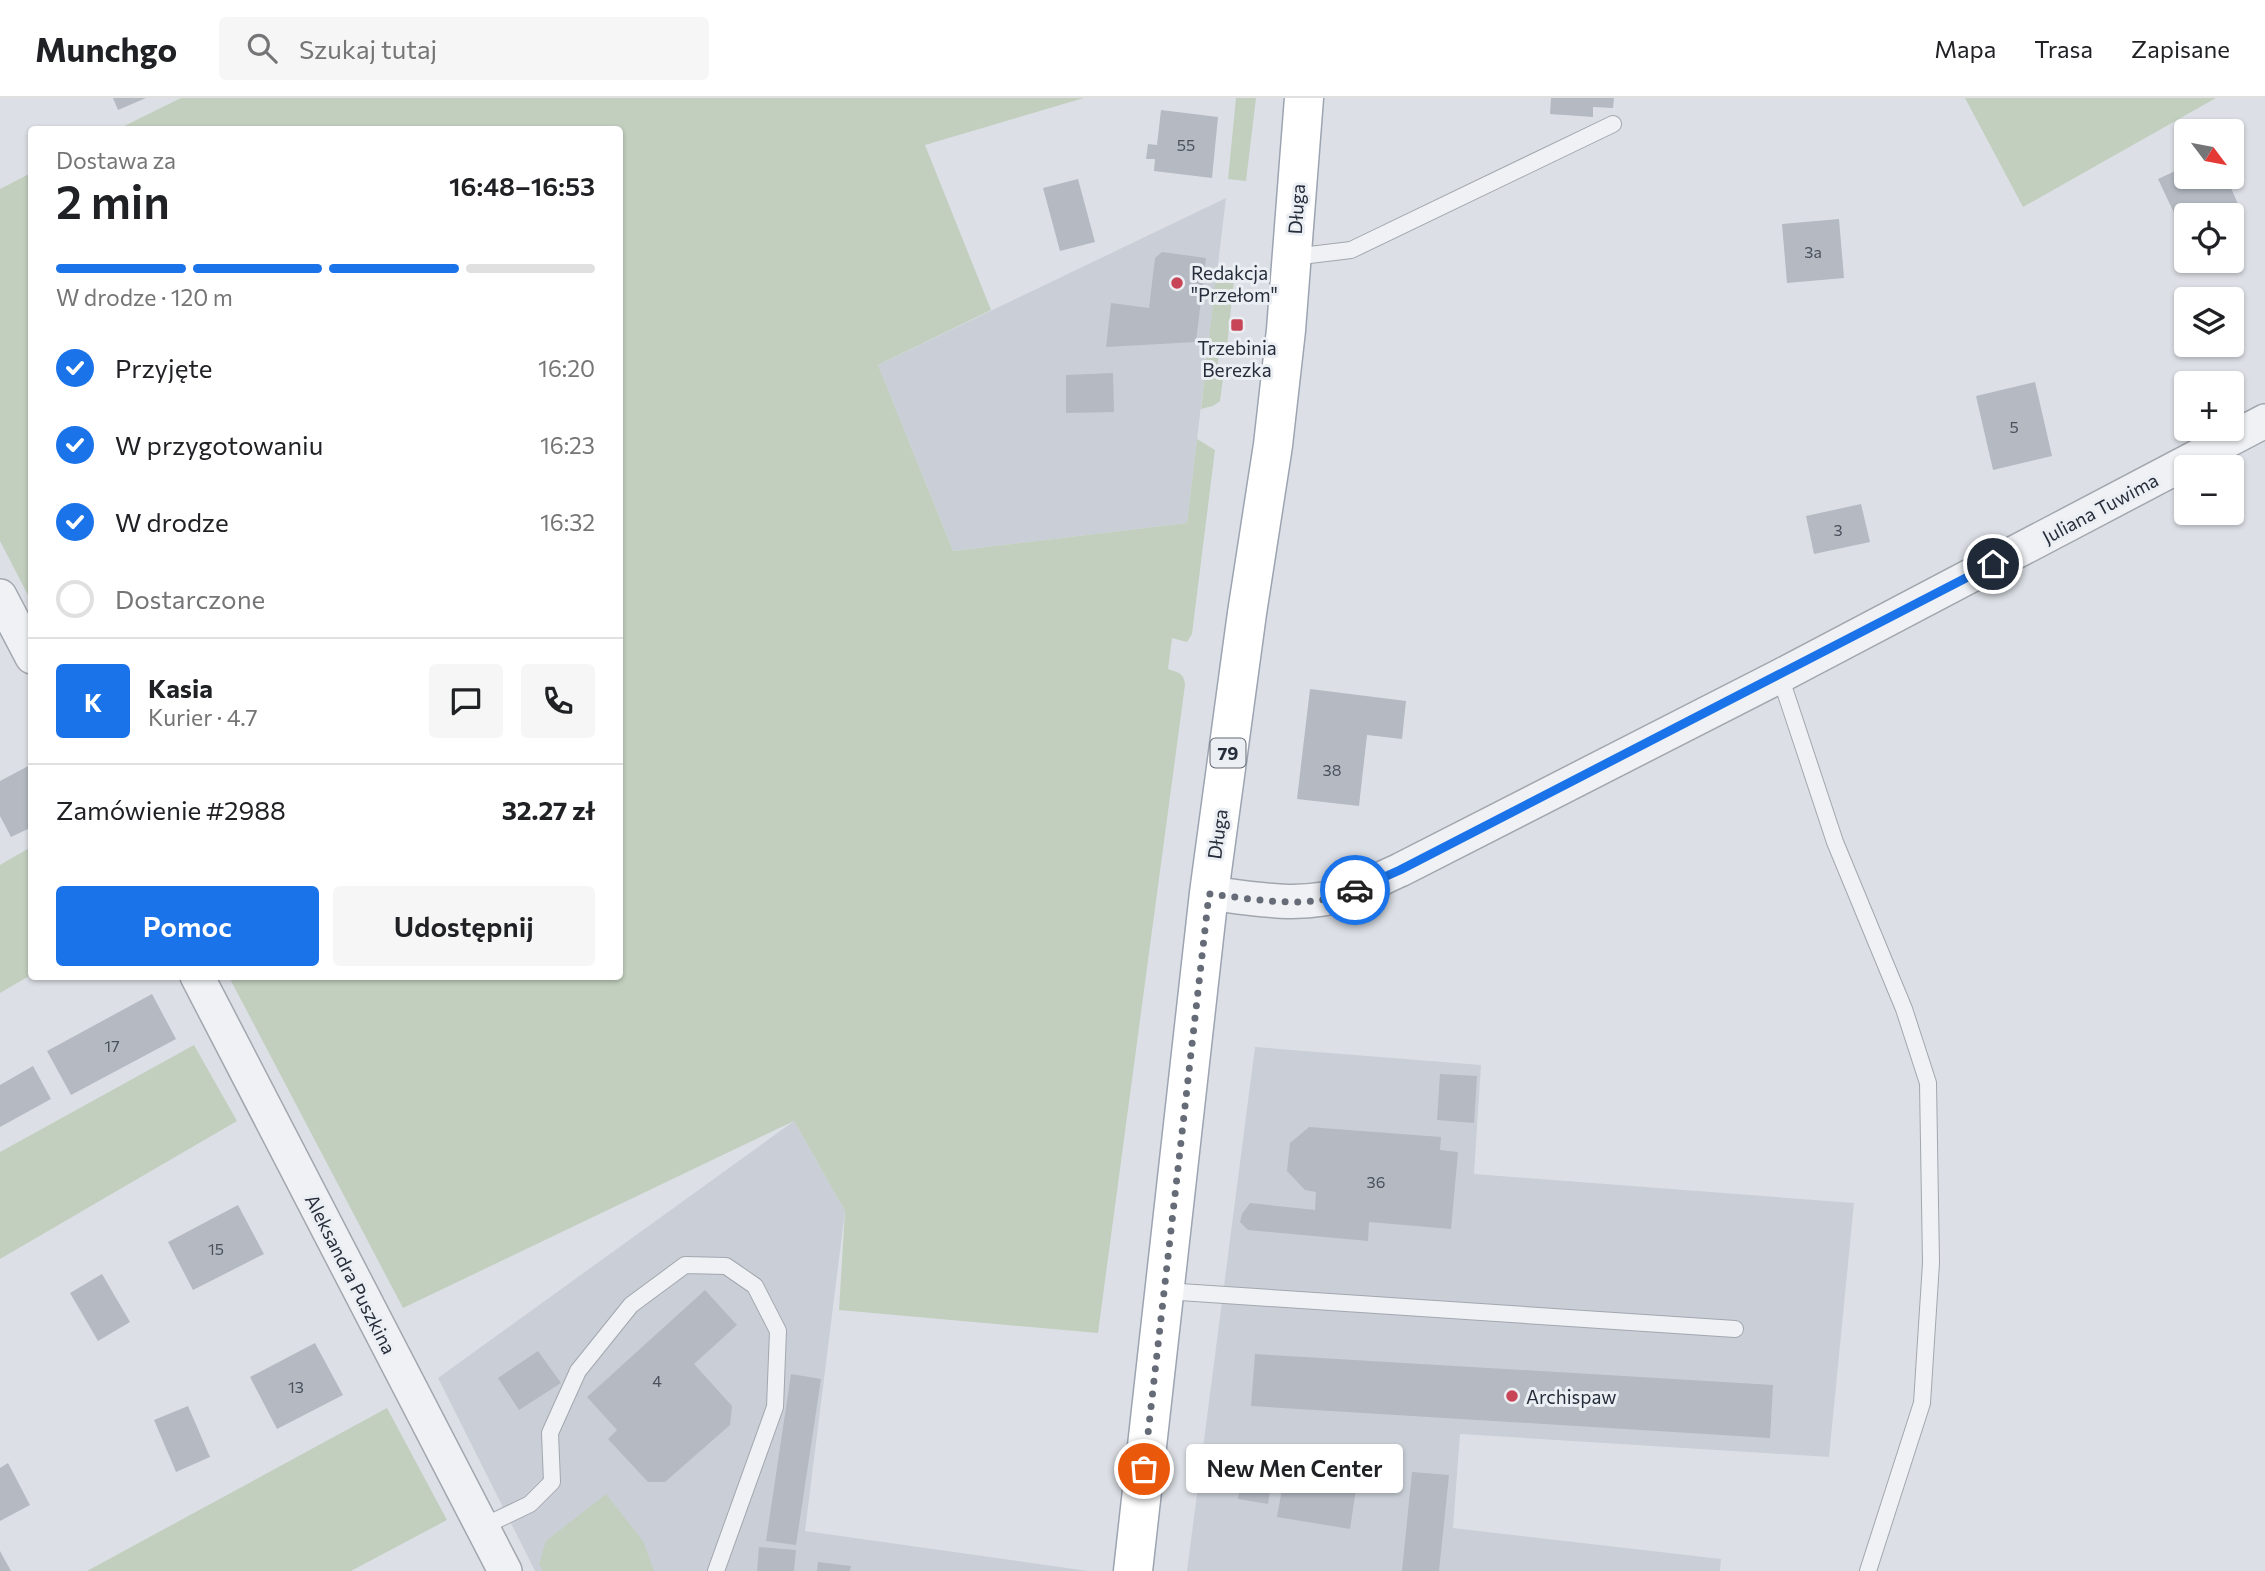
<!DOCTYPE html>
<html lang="pl">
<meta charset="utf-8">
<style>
body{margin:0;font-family:Commissioner,sans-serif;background:#f6f6f6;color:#202124;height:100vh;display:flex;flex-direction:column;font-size:26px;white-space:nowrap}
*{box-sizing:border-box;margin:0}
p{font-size:23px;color:#757577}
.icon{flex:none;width:38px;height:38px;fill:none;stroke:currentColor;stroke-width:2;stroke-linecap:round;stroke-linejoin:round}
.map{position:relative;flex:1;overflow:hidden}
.details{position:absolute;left:28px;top:28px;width:595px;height:854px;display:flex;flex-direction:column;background:#fff;border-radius:7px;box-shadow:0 2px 5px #0004}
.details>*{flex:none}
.needle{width:46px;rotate:122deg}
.fabs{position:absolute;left:2174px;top:21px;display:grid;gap:14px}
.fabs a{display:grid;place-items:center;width:70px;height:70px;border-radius:7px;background:#fff;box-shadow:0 2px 5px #0004;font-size:35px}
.pin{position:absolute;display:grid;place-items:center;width:60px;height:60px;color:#fff;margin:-30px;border:4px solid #fff;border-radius:50%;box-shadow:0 2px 7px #0007}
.courier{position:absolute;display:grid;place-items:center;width:70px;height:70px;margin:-35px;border:5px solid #1a73e8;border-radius:50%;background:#fff;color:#222;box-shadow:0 2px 9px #0007}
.bubble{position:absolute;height:49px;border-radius:7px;background:#fff;box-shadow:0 2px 5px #0004;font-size:23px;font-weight:600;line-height:49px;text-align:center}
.head em{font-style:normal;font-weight:600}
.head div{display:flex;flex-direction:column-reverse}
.head{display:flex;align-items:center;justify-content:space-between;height:119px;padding:0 28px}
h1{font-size:46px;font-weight:600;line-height:52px}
.bar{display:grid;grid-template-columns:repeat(4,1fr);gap:10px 7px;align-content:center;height:84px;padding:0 28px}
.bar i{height:9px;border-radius:5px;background:#e0e0e0}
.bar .selected{background:#1a73e8}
.bar p{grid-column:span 4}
.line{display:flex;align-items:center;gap:18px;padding:0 28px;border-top:2px solid #e0e0e0}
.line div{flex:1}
.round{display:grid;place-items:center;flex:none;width:74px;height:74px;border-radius:7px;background:#f6f6f6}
ol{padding:0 28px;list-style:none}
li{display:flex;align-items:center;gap:21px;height:77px}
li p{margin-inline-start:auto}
li .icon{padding:7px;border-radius:50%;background:#1a73e8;color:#fff;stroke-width:4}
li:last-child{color:#757577}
li i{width:38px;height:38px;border:4px solid #e0e0e0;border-radius:50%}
.action{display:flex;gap:14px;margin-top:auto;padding:14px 28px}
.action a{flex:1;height:80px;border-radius:7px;background:#1a73e8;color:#fff;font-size:28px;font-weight:600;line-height:80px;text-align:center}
.action a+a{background:#f6f6f6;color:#202124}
header{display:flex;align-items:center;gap:42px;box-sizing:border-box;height:98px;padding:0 35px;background:#fff;border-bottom:2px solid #e0e0e0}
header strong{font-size:33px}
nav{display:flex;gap:38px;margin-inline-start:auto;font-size:24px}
.search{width:490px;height:63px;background:#f6f6f6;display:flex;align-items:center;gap:18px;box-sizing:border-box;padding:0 24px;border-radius:7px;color:#757577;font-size:26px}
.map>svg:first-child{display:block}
</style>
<header>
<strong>Munchgo</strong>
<div class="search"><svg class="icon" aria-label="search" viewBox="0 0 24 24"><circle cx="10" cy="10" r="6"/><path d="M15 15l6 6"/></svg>Szukaj tutaj</div>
<nav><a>Mapa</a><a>Trasa</a><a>Zapisane</a></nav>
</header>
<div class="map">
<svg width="2265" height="1473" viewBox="0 0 2265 1473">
<rect width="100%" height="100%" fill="#dce0e6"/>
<!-- built -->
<path fill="#cacfd7" d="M 1226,100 L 1187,425 L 953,453 L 878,267 Z
M 1255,949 L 1481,967 L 1474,1076 L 1854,1105 L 1829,1359 L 1460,1336 L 1453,1430 L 1721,1461 L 1720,1473 L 1187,1473 Z
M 794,1023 L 845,1113 L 805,1433 L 1088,1473 L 535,1473 L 438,1280 Z"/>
<!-- green -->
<path fill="#c2cfbe" d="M 181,0 L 1084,0 L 925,47 L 991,212 L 878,267 L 953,453 L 1187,425 L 1197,341 L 1215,352 L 1192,536 L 1187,544 L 1172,540 L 1168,571 C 1178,575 1184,574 1185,587 L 1098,1235 L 839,1212 L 845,1113 L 794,1023 L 403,1210 L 229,879 L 620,878 L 620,32 L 118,31 Z
M 1236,0 L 1256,0 L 1246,83 L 1228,81 Z
M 1965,0 L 2216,0 L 2023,109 Z
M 31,75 L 31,503 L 0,443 L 0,91 Z
M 1216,179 L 1234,182 L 1227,248 L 1220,248 L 1216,280 L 1223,281 L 1220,303 L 1213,308 L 1201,311 Z
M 31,749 L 31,877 L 0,895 L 0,767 Z
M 194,947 L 237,1023 L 0,1161 L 0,1054 Z
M 387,1310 L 447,1422 L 351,1473 L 87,1473 Z
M 606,1396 L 643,1443 L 654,1473 L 543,1473 L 539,1466 L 546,1443 Z"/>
<!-- building -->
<path fill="#b4b9c2" d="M 113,0 L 146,0 L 118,12 Z
M 1551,0 L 1614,0 L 1613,10 L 1593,9 L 1593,19 L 1550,16 Z
M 1161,12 L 1218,19 L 1212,80 L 1154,73 L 1155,61 L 1146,61 L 1148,46 L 1157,47 Z
M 2186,68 L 2186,79 L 2226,79 L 2239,108 L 2219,117 L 2186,117 L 2186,133 L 2183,134 L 2158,81 Z
M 1078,81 L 1095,144 L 1060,153 L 1043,90 Z
M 1839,121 L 1844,180 L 1787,185 L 1782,126 Z
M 1162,154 L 1206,160 L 1196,244 L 1106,249 L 1111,205 L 1149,210 L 1155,160 Z
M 1113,275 L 1114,314 L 1066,315 L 1066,277 Z
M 2035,284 L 2052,358 L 1993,372 L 1976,298 Z
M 1861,406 L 1870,444 L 1814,456 L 1806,418 Z
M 1310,591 L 1406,603 L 1402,641 L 1367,637 L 1359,708 L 1297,701 Z
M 32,666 L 32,729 L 11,739 L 0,718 L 0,683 Z
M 152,896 L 176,941 L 71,997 L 47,953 Z
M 33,968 L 51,1001 L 0,1029 L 0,987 Z
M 1440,976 L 1477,978 L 1474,1025 L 1437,1022 Z
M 1309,1029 L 1441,1039 L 1440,1052 L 1458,1054 L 1451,1131 L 1369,1124 L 1368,1143 L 1248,1132 L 1240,1124 L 1242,1116 L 1250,1105 L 1315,1112 L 1316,1094 L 1305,1092 L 1287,1073 L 1290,1045 Z
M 238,1107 L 264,1156 L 193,1192 L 168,1144 Z
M 102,1176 L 130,1224 L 98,1243 L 70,1195 Z
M 705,1192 L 737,1227 L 694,1266 L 732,1308 L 730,1327 L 665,1384 L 648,1384 L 608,1341 L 617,1332 L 587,1299 Z
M 315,1245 L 343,1297 L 277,1331 L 250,1279 Z
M 538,1253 L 561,1285 L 519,1312 L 498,1280 Z
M 1255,1256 L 1773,1287 L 1770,1340 L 1251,1308 Z
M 791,1276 L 821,1281 L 796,1447 L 766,1443 Z
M 188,1308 L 210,1359 L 176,1374 L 154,1322 Z
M 1344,1357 L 1380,1363 L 1374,1394 L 1356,1391 L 1350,1431 L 1277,1419 L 1284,1380 L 1338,1388 Z
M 8,1365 L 30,1407 L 0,1423 L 0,1370 Z
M 1243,1369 L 1273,1374 L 1268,1406 L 1238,1401 Z
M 1412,1374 L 1449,1377 L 1439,1473 L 1402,1473 Z
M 759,1449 L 796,1452 L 794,1473 L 757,1473 Z
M 0,1453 L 11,1473 L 0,1473 Z
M 818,1464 L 851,1468 L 850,1473 L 817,1473 Z"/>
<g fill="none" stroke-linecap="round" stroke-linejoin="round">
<defs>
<path id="lane" d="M 1293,159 L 1351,152 L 1613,26
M 1780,578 L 1835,744 L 1904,911 L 1928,985 L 1931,1165 L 1922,1305 L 1868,1473
M 1165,1193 L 1735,1231
M 482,1429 L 530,1406 L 552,1384 L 550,1335 L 578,1273 L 631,1207 L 685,1167 L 726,1168 L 755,1188 L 778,1233 L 775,1309 L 716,1473"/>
<path id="street" d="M 0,498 L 32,559
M 1209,795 C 1255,801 1305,811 1350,794 C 1367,788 1384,779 1400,772 L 1780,578 L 2265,323
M 197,878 L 505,1473"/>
<path id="primary" d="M 1133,1473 L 1209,795 L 1247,515 L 1273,347 L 1286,232 L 1304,0"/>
</defs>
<!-- lane casing -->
<use href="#lane" stroke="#a2a7af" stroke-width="18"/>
<!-- street casing -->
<use href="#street" stroke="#a2a7af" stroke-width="36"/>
<!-- primary casing -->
<use href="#primary" stroke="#9ca4b1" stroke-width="41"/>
<!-- lane -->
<use href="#lane" stroke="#eff1f4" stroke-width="16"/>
<!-- street -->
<use href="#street" stroke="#eff1f4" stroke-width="33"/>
<!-- primary -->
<use href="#primary" stroke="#fff" stroke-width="38"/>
</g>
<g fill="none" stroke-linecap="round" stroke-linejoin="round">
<!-- done -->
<path stroke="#666c77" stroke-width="7" stroke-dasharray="0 12.6" d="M 1144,1371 L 1209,796 C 1256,801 1310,813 1355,792"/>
<!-- route -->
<path stroke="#1a73e8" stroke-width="9" d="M 1355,792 L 1400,772 L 1993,466"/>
</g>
<!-- markers -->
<g fill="#c84457" stroke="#ebeff4" stroke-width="2.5">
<circle cx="1177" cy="185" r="7"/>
<rect x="1230" y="220" width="14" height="14" rx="3.5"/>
<circle cx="1512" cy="1298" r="7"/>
</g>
<g text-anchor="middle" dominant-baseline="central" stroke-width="6" stroke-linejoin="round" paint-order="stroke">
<!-- number labels -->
<g font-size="16" fill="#4a515d">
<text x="1186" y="46">55</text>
<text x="1813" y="153">3a</text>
<text x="2014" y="328">5</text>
<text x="1838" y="431">3</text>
<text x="1332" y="671">38</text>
<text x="112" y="947">17</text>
<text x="1376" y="1083">36</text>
<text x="216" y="1150">15</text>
<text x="657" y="1282">4</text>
<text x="296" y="1288">13</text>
</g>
<!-- shield labels -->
<rect fill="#ebeff4" stroke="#626872" stroke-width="2" x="1210.5" y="640.5" width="35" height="29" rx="5"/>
<g font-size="18" font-weight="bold" fill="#272e3b">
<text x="1228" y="655">79</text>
</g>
<!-- street labels -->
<g font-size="19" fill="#272e3b" stroke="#ebeff4">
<text transform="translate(1296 111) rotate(-86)">Długa</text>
<text transform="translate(2100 410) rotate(-28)">Juliana Tuwima</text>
<text transform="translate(1217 736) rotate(-82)">Długa</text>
<text transform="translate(351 1176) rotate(63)">Aleksandra Puszkina</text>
</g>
<!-- poi labels -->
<g font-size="19" fill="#272e3b" stroke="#ebeff4" text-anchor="start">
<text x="1191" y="174">Redakcja<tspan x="1191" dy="22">"Przełom"</tspan></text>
<text x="1237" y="249" text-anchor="middle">Trzebinia<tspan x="1237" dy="22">Berezka</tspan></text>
<text x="1526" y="1298">Archispaw</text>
</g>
</g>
</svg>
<div class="fabs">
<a><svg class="needle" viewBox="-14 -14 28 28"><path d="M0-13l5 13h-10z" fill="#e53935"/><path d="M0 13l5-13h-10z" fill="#757577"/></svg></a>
<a><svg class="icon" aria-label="locate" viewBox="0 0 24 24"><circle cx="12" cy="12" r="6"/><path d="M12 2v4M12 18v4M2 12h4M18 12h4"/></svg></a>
<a><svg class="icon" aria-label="layers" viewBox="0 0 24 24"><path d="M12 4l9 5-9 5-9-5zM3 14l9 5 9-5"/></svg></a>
<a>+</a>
<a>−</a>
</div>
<div class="pin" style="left:1144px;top:1371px;background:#ea580c"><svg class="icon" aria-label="bag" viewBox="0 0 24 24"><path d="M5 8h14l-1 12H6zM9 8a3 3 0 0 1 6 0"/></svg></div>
<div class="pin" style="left:1993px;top:466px;background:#1f2937"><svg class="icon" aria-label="home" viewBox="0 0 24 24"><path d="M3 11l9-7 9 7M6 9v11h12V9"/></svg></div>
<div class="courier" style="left:1355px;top:792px"><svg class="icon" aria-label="car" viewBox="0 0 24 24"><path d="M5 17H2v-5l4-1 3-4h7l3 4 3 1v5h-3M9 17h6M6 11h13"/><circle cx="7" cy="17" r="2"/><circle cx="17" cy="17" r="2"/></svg></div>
<div class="bubble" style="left:1186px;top:1346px;width:217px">New Men Center</div>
<section class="details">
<div class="head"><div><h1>2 min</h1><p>Dostawa za</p></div><em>16:48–16:53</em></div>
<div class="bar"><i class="selected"></i><i class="selected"></i><i class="selected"></i><i></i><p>W drodze · 120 m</p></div>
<ol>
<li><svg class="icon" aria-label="check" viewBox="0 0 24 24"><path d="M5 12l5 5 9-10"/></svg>Przyjęte<p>16:20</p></li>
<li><svg class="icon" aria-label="check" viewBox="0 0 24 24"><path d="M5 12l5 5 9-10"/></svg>W przygotowaniu<p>16:23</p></li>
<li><svg class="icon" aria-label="check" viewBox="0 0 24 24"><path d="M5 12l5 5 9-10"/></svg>W drodze<p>16:32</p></li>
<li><i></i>Dostarczone</li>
</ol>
<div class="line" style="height:126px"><b class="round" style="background:#1a73e8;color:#fff">K</b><div><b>Kasia</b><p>Kurier · 4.7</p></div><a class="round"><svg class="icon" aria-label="chat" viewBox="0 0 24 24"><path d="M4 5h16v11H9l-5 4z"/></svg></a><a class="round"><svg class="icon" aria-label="phone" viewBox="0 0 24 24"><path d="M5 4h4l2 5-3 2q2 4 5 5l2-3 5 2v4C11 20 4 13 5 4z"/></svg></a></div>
<div class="line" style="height:91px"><div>Zamówienie #2988</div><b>32.27 zł</b></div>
<div class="action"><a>Pomoc</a><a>Udostępnij</a></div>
</section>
</div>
